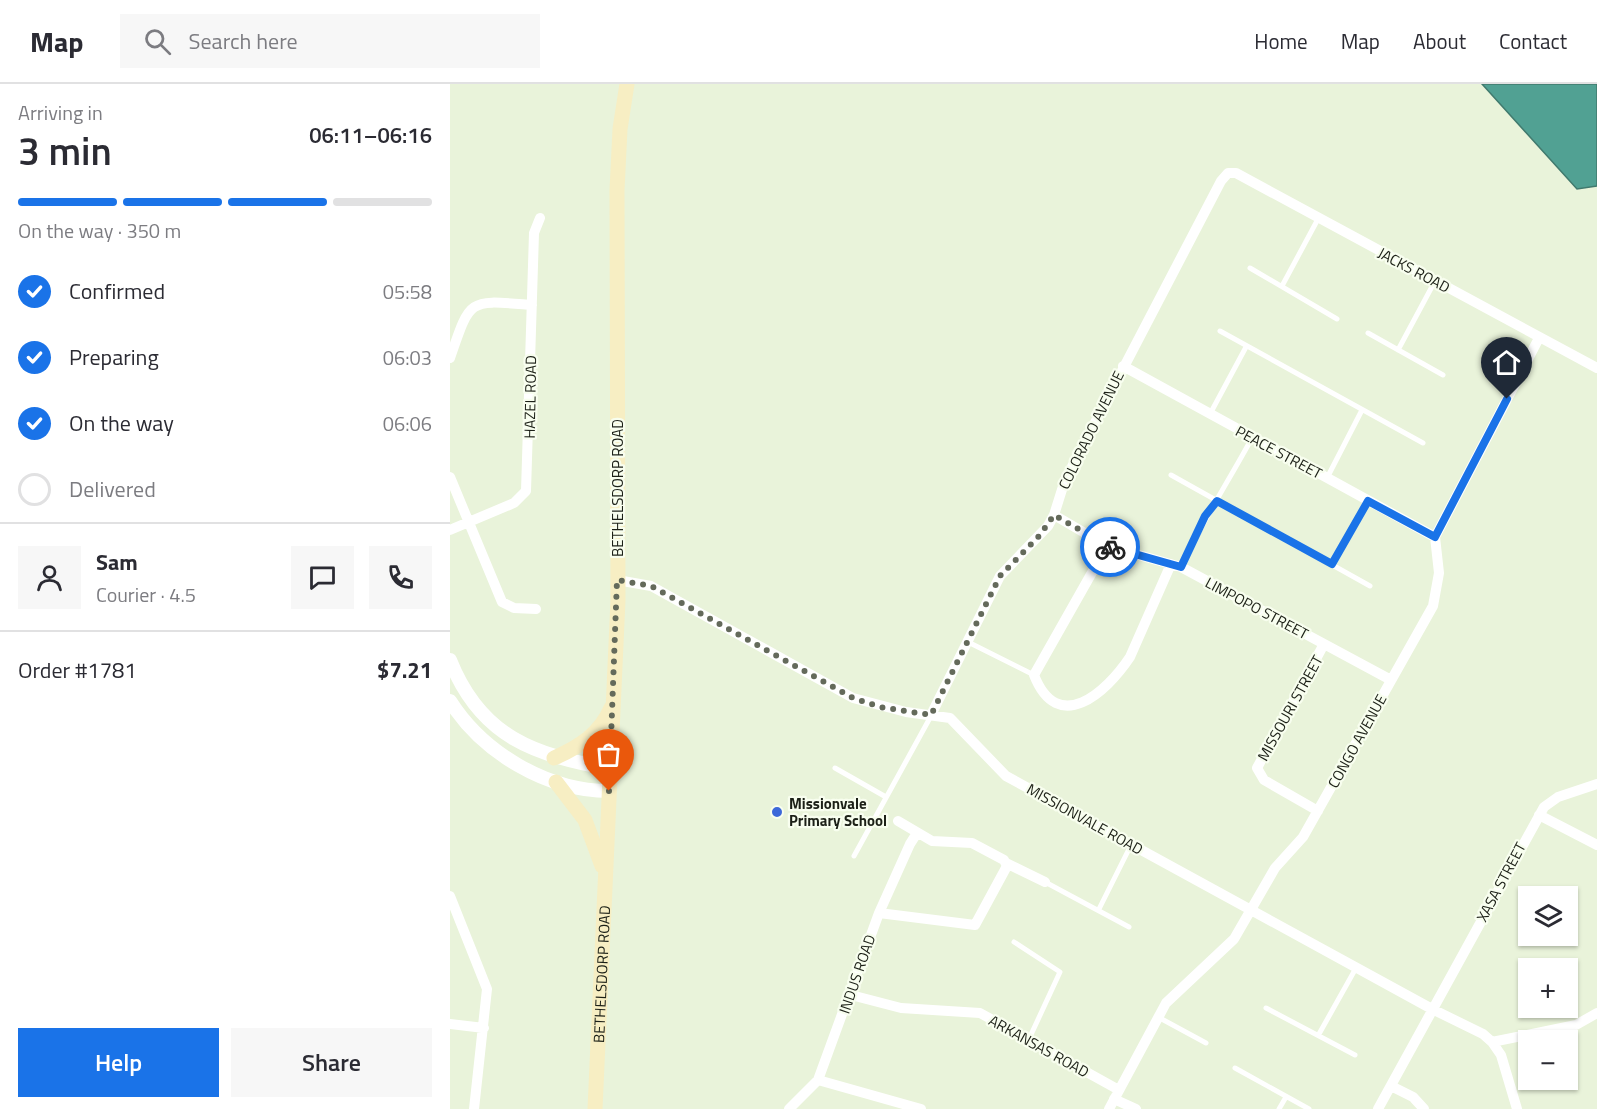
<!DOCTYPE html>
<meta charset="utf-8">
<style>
body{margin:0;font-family:"Titillium Web",sans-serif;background:#f7f7f7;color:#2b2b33;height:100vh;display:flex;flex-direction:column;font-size:22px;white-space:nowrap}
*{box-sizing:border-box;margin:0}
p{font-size:20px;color:#7c7c81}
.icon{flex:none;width:33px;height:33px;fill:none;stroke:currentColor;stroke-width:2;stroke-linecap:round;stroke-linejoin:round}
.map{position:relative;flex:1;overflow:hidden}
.sheet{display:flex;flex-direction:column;background:#fff;width:450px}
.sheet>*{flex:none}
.controls{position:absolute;left:1068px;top:802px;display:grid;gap:12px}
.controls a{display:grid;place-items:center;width:60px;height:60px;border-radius:0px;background:#fff;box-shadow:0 2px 4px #0004;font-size:30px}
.pin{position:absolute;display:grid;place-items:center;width:51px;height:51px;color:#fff;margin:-62px -26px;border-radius:50% 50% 50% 0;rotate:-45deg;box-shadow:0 0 6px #0007}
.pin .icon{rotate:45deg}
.courier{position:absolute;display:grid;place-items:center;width:60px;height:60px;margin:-30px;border:4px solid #1a73e8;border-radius:50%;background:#fff;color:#222;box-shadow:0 2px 8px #0007}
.summary em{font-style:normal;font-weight:600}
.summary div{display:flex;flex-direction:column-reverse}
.summary{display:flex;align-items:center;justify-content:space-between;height:102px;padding:0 18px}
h1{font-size:39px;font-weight:600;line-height:45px}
.bar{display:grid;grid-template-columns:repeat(4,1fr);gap:9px 6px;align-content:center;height:72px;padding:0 18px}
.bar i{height:8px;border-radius:4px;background:#e1e1e2}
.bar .on{background:#1a73e8}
.bar p{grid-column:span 4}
.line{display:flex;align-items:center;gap:15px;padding:0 18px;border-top:2px solid #e1e1e2}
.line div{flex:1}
.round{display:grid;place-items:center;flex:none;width:63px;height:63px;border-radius:0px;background:#f7f7f7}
ol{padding:0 18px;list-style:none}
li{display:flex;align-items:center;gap:18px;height:66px}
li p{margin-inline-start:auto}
li .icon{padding:6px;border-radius:50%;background:#1a73e8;color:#fff;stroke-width:4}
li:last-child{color:#7c7c81}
li i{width:33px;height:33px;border:3px solid #e1e1e2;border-radius:50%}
.button{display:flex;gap:12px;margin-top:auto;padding:12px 18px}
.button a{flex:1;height:69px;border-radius:0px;background:#1a73e8;color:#fff;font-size:24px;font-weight:600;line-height:69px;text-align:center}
.button a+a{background:#f7f7f7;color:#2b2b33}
header{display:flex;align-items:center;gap:36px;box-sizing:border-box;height:84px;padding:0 30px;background:#fff;border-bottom:2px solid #e1e1e2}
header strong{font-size:28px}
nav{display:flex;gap:33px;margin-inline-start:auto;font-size:21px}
.search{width:420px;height:54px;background:#f7f7f7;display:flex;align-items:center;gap:15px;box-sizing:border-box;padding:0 21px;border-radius:0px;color:#7c7c81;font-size:22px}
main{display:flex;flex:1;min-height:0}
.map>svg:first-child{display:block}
</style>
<header>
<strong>Map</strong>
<div class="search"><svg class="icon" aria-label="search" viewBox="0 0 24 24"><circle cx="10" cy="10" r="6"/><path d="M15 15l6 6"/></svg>Search here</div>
<nav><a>Home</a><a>Map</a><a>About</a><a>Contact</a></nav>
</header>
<main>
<section class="sheet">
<div class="summary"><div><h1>3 min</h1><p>Arriving in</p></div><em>06:11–06:16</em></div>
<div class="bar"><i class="on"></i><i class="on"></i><i class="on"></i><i></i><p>On the way · 350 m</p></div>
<ol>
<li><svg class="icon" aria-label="check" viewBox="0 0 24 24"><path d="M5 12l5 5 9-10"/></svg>Confirmed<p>05:58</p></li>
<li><svg class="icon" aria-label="check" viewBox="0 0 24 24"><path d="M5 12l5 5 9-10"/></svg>Preparing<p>06:03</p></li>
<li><svg class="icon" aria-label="check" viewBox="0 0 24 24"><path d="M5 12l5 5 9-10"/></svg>On the way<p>06:06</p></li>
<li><i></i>Delivered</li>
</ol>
<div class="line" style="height:108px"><a class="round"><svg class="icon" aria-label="person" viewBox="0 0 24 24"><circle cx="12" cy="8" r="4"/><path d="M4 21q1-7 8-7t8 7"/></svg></a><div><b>Sam</b><p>Courier · 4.5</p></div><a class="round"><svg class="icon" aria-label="chat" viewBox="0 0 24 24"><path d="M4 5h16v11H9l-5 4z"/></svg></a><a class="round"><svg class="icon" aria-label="phone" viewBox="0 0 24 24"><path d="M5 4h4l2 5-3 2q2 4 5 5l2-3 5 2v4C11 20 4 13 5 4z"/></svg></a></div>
<div class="line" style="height:78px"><div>Order #1781</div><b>$7.21</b></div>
<div class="button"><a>Help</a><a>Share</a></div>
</section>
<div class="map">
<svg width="1147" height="1025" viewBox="0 0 1147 1025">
<rect width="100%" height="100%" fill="#e9f3da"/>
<!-- water -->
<path fill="#51a193" stroke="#417a6e" stroke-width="1.5" d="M 1032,0 L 1147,0 L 1147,102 L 1127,105 Z"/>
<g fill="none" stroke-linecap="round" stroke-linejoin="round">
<!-- service -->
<path stroke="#fff" stroke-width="5" d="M 800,184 L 887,235
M 832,202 L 868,135
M 770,247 L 973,359
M 918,249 L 993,291
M 948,266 L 985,197
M 760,330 L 796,263
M 721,391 L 920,502
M 877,394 L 912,326
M 882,480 L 918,417
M 731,483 C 752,438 778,398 802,354
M 518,558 L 584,591
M 385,684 L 436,713
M 404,772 L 481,632
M 595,798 L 679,843
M 649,825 L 681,761
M 564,858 L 610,888 L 579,955
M 816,924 L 905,971
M 708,933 L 756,959
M 869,950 L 906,884
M 785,984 L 859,1025
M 829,1025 L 836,1013"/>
<!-- minor -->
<path stroke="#fff" stroke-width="10" d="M 0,274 C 21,213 18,216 82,221
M 673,282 L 985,453
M 0,393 L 52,518 L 64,524 L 86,525
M 604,431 L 657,462 L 731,483 L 941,596
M 0,446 L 64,419 L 76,407 L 84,149 L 90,134
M 657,462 L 584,591 C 608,652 656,609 680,573 L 721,480
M 167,496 L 201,502 L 403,614 L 456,628 L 500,634 L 556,692 L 982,925 L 1033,950 L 1042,958 L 1051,971 L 1067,1025
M 481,631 L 550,492 L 598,442 L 604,431 L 615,396 L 771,97 L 778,89 L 786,89 L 1147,284
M 868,727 L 814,696 L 807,684 L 874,560
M 1089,731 L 1147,761
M 556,779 L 595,798
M 0,812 L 37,905 L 24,1025
M 429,829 L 525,841 L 557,782 L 554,776 L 522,759 L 482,757 L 448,737
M 401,911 L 451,924 L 530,929 L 669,1006
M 0,940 L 34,944
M 1042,958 L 1126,941 L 1147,929
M 368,996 L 471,1025
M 941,1002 L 963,1013 L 974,1025
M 664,1015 L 686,1025
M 339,1025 L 368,996 L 429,829 L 460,760 L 467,749
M 659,1025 L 716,919 L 784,855 L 825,784 L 853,753 L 983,522 L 989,489 L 985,453 L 1089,254
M 928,1025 L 1094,723 L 1108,713 L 1147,700"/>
<!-- tertiary -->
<path stroke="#fff" stroke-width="14" d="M 0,576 C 31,654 85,671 161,685
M 0,617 C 33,669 97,707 159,707"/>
<!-- secondary -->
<g stroke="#f7eec3" stroke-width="15">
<path d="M 104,674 C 129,663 150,650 161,624"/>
<path d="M 106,698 L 135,736 L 152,782"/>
<path id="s1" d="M 145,1025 L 168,516 L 167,106 L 170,45 L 177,0"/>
</g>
</g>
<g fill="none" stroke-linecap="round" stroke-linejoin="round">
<!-- done -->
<path stroke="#646a5b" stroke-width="6" stroke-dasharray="0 10.8" d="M 159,707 L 167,496 L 201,502 L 403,614 L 430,623 L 481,631 L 550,492 L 590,451 L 604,431 L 660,463"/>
<!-- route -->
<path stroke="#1a73e8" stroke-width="8" d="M 660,463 L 731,483 L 755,432 L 767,417 L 882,480 L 918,417 L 985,453 L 1057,315"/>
</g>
<!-- markers -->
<circle fill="#3c68d9" stroke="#f8feef" stroke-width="2" cx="327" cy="728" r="6"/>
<g text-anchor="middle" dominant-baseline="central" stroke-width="4.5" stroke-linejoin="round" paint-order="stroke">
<!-- street labels -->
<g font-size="15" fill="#1c2017" stroke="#f8feef">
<text transform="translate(964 186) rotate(28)">JACKS ROAD</text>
<text transform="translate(80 313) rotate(-89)">HAZEL ROAD</text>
<text transform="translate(641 346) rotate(-64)">COLORADO AVENUE</text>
<text transform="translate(829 368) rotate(28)">PEACE STREET</text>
<text transform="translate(167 404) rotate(-90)">BETHELSDORP ROAD</text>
<text transform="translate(807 524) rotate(28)">LIMPOPO STREET</text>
<text transform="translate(840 624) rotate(-61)">MISSOURI STREET</text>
<text transform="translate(907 657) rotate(-61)">CONGO AVENUE</text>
<text transform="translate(635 735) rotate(29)">MISSIONVALE ROAD</text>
<text transform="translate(1051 798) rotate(-62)">XASA STREET</text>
<text stroke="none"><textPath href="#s1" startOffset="135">BETHELSDORP ROAD</textPath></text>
<text transform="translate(407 890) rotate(-71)">INDUS ROAD</text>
<text transform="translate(589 962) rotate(29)">ARKANSAS ROAD</text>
</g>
<!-- poi labels -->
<g font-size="15" font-weight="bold" fill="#1c2017" stroke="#f8feef" text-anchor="start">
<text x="339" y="719">Missionvale<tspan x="339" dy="17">Primary School</tspan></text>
</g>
</g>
</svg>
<div class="controls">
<a><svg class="icon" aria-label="layers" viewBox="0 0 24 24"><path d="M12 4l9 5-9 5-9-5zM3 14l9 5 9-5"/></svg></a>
<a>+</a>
<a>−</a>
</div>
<div class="pin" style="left:159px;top:707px;background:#ea580c"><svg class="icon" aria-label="bag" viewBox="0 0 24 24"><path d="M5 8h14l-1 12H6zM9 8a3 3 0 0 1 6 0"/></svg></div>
<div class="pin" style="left:1057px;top:315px;background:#1f2937"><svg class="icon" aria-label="home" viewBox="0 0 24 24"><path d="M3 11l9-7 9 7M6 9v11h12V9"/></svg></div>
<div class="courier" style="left:660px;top:463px"><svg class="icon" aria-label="bike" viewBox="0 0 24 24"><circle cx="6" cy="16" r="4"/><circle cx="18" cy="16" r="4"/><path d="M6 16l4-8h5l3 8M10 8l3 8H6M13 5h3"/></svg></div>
</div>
</main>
